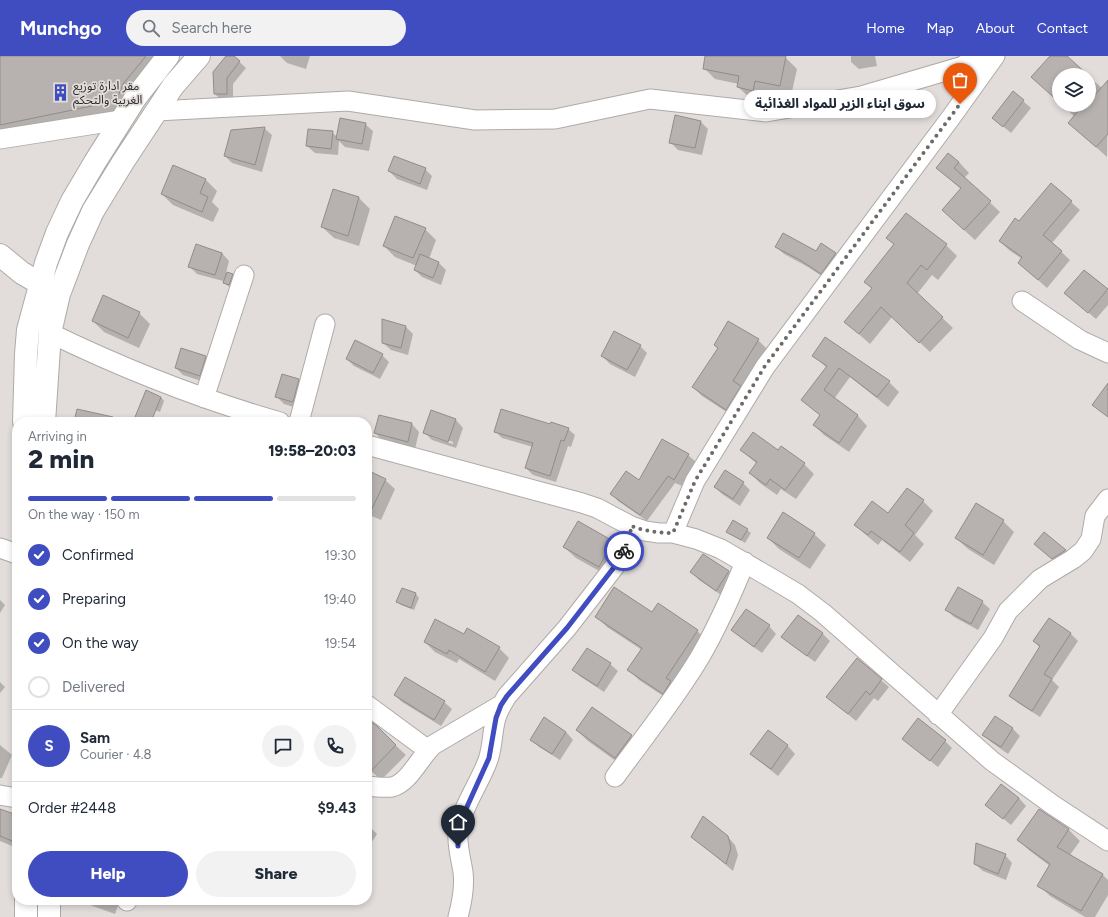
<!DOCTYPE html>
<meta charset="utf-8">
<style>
body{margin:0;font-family:Figtree,"Noto Sans Arabic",sans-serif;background:#f2f2f3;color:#1f2937;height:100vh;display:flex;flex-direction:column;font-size:15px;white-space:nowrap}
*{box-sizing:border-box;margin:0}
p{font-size:13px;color:#747a83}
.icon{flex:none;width:22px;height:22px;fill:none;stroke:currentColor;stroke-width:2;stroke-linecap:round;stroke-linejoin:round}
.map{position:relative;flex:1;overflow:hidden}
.sheet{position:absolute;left:12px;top:361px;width:360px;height:488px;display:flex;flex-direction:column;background:#fff;border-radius:16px;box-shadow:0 2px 6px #0003}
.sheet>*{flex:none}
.fabs{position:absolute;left:1052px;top:12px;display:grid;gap:8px}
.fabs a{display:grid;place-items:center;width:44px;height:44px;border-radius:50%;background:#fff;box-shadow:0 2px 6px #0003;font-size:20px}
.pin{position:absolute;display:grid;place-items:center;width:34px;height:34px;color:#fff;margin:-41px -17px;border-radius:50% 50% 50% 0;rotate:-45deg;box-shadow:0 0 4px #0007}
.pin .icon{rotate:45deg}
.courier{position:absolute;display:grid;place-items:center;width:40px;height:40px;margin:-20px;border:3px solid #404dc1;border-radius:50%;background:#fff;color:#222;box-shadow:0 1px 5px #0007}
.bubble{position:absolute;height:28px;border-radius:14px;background:#fff;box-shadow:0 2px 6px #0003;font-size:13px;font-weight:800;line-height:28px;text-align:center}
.head em{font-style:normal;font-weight:800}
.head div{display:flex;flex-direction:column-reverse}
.head{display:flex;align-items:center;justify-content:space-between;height:68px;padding:0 16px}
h1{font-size:26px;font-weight:800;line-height:30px}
.bar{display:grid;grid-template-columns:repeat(4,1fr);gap:6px 4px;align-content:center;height:48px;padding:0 16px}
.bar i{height:5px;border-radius:3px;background:#e0e1e3}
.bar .on{background:#404dc1}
.bar p{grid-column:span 4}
.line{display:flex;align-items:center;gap:10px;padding:0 16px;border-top:1px solid #e0e1e3}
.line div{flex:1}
.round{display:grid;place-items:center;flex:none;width:42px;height:42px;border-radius:21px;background:#f2f2f3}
ol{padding:0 16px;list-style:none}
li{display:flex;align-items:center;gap:12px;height:44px}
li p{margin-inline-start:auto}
li .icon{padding:4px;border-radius:50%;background:#404dc1;color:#fff;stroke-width:4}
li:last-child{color:#747a83}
li i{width:22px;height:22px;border:2px solid #e0e1e3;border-radius:50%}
.primary-button{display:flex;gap:8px;margin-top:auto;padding:8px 16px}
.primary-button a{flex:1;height:46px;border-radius:24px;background:#404dc1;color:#fff;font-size:16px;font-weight:800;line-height:46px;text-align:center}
.primary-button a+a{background:#f2f2f3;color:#1f2937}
header{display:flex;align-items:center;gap:24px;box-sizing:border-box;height:56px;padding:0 20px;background:#404dc1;color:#fff}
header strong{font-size:19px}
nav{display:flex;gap:22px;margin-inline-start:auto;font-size:14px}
.search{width:280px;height:36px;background:#f2f2f3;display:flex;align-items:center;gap:10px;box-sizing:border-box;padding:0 14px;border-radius:22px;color:#747a83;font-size:15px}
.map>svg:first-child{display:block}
</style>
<header>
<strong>Munchgo</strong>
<div class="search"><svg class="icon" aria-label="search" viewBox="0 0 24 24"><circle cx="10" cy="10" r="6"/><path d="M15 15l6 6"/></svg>Search here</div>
<nav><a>Home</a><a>Map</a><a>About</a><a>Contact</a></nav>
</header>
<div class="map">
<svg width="1108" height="861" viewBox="0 0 1108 861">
<rect width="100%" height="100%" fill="#e2ddda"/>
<!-- shadow -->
<path fill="#0003" fill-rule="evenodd" d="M 0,0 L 173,0 L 131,60 L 0,86 Z
M 228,0 L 233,0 L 246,12 L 233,28 L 233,44 L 221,44 L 215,38 L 214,16 Z
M 280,0 L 310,0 L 306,13 L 287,7 Z
M 706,0 L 778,0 L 785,1 L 797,13 L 791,40 L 766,35 L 764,45 L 750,42 L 738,31 L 739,28 L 715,23 L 704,12 Z
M 851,0 L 875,0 L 877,10 L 859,13 L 851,6 Z
M 1089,21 L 1102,32 L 1108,25 L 1107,101 L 1069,67 L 1074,60 L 1062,49 L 1089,49 Z
M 1013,36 L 1031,52 L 1011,77 L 993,62 Z
M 701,66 L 708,73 L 702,99 L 678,94 L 670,86 Z
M 365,68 L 373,75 L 369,95 L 345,91 L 339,85 L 338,99 L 315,97 L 307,90 L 332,76 L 337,81 Z
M 264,72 L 272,79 L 262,116 L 232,107 L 225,100 Z
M 959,106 L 969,117 L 964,122 L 1000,156 L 975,184 L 953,164 L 962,134 L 937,112 Z
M 425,113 L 432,120 L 427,134 L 397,123 L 389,115 Z
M 205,123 L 217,135 L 212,146 L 219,153 L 213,166 L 173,149 L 162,138 Z
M 1051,128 L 1080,154 L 1052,187 L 1070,204 L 1047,232 L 1019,207 L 1022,203 L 1009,194 L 1000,185 L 1019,166 Z
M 334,135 L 359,142 L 370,153 L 359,190 L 334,182 L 322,171 Z
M 425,173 L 436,184 L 429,203 L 439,207 L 446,214 L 441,229 L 422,221 L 415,214 L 417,210 L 395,201 L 384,190 Z
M 888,182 L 946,189 L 957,200 L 938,224 L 932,219 L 917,238 L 953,272 L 930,296 L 892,261 L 870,288 L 845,266 L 872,233 L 865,225 L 894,189 Z
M 196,189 L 222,197 L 229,205 L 226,217 L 232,219 L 236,222 L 233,232 L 228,230 L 223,225 L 197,218 L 189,210 Z
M 821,189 L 835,198 L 843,205 L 828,224 L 808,211 L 784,198 L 776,191 L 816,196 Z
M 1084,215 L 1108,235 L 1108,249 L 1096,263 L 1065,237 Z
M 139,257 L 150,268 L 139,292 L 104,276 L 93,265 Z
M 383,265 L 406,271 L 413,278 L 408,299 L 391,294 L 383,287 Z
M 758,284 L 767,293 L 736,362 L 702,340 L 693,331 L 718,293 L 715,289 Z
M 640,290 L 647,297 L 635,321 L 610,308 L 602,300 Z
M 382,299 L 389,306 L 380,323 L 354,310 L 347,303 Z
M 814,300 L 889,326 L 899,336 L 888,351 L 850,321 L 834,343 L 858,360 L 867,370 L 849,396 L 824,379 L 814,369 L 821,360 L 803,344 L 827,312 Z
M 205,301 L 213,309 L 207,327 L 183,319 L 176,312 Z
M 298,324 L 306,331 L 300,353 L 284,348 L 276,340 Z
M 161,341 L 164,345 L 160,356 L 145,350 Z
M 78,354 L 129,366 L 75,366 Z
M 432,356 L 456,364 L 463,372 L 456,392 L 432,384 L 424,376 ZM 432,379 L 453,386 L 453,388 L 432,381 Z
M 380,360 L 412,368 L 419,376 L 415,393 L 383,385 L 375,377 Z
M 551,369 L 568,373 L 575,379 L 571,391 L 568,390 L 556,426 L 533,419 L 526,412 L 533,391 L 502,382 L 495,375 Z
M 741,394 L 778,396 L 804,408 L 814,418 L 796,443 L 781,433 L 777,439 L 760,427 L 750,417 L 757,408 Z
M 688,399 L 696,406 L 682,430 L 675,427 L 647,465 L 618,445 L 611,437 L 639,425 Z
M 367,415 L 385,424 L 395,433 L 381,464 L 367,458 Z
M 743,427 L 750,434 L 740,450 L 722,438 L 715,431 Z
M 923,445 L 933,455 L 915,479 L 924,488 L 910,506 L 882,484 L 878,489 L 866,479 L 855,469 L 888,458 Z
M 784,458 L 814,478 L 826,489 L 810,513 L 779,493 L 768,482 Z
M 1003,465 L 1014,476 L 994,509 L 968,493 L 956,482 Z
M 747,474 L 751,477 L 745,487 L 727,476 Z
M 1044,478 L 1065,495 L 1072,502 L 1060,510 L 1043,495 L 1035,488 Z
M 613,486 L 624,497 L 610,521 L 576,502 L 564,491 Z
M 704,499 L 729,516 L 736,523 L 724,541 L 699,524 L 692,516 Z
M 402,533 L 416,538 L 419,542 L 414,554 L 401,549 L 398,546 Z
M 0,544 L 5,549 L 0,557 Z
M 982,546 L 990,553 L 978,574 L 954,561 L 947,554 Z
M 652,557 L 697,575 L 708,585 L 674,647 L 639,624 L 629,614 L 642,594 L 607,571 L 597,561 Z
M 798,560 L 823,578 L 830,585 L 815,606 L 790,588 L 783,581 Z
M 1049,563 L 1071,578 L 1078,585 L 1052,624 L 1059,631 L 1040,661 L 1018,647 L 1010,640 L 1040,592 L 1034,585 Z
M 769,570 L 776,578 L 762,597 L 740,581 L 732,574 Z
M 468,573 L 499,592 L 509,602 L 495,625 L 459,603 L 457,607 L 435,596 L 425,586 L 464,579 Z
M 587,593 L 610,608 L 618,615 L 604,636 L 581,621 L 573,614 Z
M 881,624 L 889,631 L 878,645 L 874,642 L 856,665 L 827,641 Z
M 0,626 L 5,631 L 0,637 Z
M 395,639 L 444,646 L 452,653 L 441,670 L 402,646 Z
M 592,652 L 631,680 L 643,691 L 627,713 L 588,685 L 577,674 Z
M 995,661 L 1013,673 L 1020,680 L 1008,698 L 991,686 L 984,679 Z
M 545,663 L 566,676 L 573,684 L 560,704 L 539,691 L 531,683 Z
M 367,664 L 376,671 L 406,699 L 381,724 L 367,711 Z
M 768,676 L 788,690 L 795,698 L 778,720 L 759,705 L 751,698 Z
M 903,683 L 945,685 L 952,692 L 938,711 Z
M 0,689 L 12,699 L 2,722 L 0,722 Z
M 1019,742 L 1026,750 L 1011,769 L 987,749 Z
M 0,753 L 17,760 L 17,792 L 0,785 Z
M 1040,754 L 1069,774 L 1080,785 L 1070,799 L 1102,818 L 1108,824 L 1108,839 L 1095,861 L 1085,861 L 1050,840 L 1039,829 L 1050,810 L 1030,795 L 1018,784 Z
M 367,768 L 377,778 L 367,793 Z
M 692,780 L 728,781 L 735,789 L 738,799 L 733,815 Z
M 1005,799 L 1012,807 L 1006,824 L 983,815 L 975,808 Z
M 85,844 L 120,844 L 115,858 L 90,849 Z"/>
<!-- building -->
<path fill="#b7b2af" stroke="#918c89" d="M 0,0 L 146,0 L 123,28 L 116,45 L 0,69 Z
M 226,0 L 234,0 L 240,5 L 227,22 L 227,38 L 214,38 L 213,16 Z
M 705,0 L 786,0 L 780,30 L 755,25 L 753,35 L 737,31 L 739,20 L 703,13 Z
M 1050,0 L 1067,0 L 1088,19 L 1059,19 L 1059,46 L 1031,21 Z
M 1108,24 L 1108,78 L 1096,91 L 1068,67 L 1083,49 L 1089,49 L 1089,46 Z
M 1013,35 L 1024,44 L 1003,71 L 992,62 Z
M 675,59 L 701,65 L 695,92 L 669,87 Z
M 340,62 L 366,67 L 362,88 L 336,83 Z
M 265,71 L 255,109 L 224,100 L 231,74 Z
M 308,73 L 333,75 L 331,93 L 306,90 Z
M 948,97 L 959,106 L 954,112 L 991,145 L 964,174 L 942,154 L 961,132 L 936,112 Z
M 394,100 L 426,112 L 420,128 L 388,115 Z
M 173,109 L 206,123 L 200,137 L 208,141 L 202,156 L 161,138 Z
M 1051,127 L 1072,145 L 1043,179 L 1062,195 L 1038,224 L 1018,207 L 1022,201 L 999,185 L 1015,162 L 1019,165 Z
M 333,133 L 359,141 L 348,180 L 321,171 Z
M 906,157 L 947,188 L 927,214 L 921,209 L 907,227 L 943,261 L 919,287 L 881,251 L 859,278 L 844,266 L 872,232 L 864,226 L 894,188 L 886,182 Z
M 395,160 L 426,172 L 413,202 L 383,190 Z
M 783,177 L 816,195 L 821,187 L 836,197 L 821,218 L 800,204 L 775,191 Z
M 196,188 L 222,197 L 215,219 L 188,211 Z
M 420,198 L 439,206 L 433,222 L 414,214 Z
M 1084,214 L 1108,233 L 1088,257 L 1064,237 Z
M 227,216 L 233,218 L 229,229 L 223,227 Z
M 103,239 L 140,256 L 128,282 L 92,265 Z
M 382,263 L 406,270 L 401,292 L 382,287 Z
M 728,265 L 759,283 L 733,325 L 741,330 L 726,354 L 692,331 L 718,292 L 714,289 Z
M 614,275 L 641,289 L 627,314 L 601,300 Z
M 825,281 L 890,325 L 877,341 L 839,312 L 824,334 L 858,359 L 839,387 L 813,369 L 820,359 L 801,344 L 827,310 L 812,300 Z
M 355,284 L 383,298 L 373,317 L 346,303 Z
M 181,292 L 206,300 L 200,320 L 175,312 Z
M 282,318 L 299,323 L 293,346 L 275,341 Z
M 1108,327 L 1108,361 L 1092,349 Z
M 146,334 L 161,341 L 151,366 L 133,366 Z
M 77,353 L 113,361 L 113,366 L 74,366 Z
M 501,353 L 550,368 L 551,366 L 569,372 L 564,385 L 561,384 L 550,420 L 525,412 L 533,387 L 494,376 Z
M 431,354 L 456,363 L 448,386 L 423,377 Z
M 379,359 L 412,367 L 408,386 L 374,377 Z
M 753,376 L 778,394 L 781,390 L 805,407 L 785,434 L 770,423 L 766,429 L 749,417 L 757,406 L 740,394 Z
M 662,383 L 689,398 L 674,424 L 668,420 L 640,459 L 610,438 L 626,415 L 639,424 Z
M 367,414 L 386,423 L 367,463 Z
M 725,414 L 744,426 L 733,443 L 714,431 Z
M 907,432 L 924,444 L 905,469 L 914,477 L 900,496 L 871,475 L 868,479 L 854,469 L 872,445 L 888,457 Z
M 976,447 L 1004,464 L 983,499 L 955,482 Z
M 783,456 L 815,477 L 799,502 L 767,482 Z
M 733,464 L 748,473 L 741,484 L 726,476 Z
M 578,465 L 613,485 L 599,511 L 563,491 Z
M 1044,476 L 1066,494 L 1052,503 L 1034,488 Z
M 703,498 L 729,515 L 716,535 L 690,516 Z
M 614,531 L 652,556 L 658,547 L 698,574 L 666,622 L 671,625 L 663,638 L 627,614 L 642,592 L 595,561 Z
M 958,531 L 983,545 L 971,568 L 945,554 Z
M 402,532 L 416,537 L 411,552 L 396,546 Z
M 746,553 L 770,569 L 754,591 L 731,574 Z
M 798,559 L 823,577 L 807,600 L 781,581 Z
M 1049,562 L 1071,577 L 1044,618 L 1052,623 L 1032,655 L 1009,640 L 1040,590 L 1033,585 Z
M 435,563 L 464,578 L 467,572 L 500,591 L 485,616 L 449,594 L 447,598 L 424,586 Z
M 587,592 L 611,607 L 597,630 L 572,614 Z
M 857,602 L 882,623 L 870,639 L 866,635 L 848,658 L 826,641 Z
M 405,621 L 445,645 L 434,664 L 394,639 Z
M 592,651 L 632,679 L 615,702 L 576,674 Z
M 995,660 L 1013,672 L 1001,691 L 982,679 Z
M 544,661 L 566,676 L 552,698 L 530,684 Z
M 918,662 L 946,684 L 930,705 L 902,683 Z
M 367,663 L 377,670 L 396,689 L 367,719 Z
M 768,674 L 788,689 L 771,713 L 750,698 Z
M 1001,728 L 1019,742 L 1003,763 L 985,749 Z
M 0,753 L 17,759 L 17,787 L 0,780 Z
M 1039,753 L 1069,773 L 1057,791 L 1103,818 L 1081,855 L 1037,830 L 1050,808 L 1017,784 Z
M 703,760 L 728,780 L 731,792 L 726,808 L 691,781 Z
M 976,787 L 1006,798 L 998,818 L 974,808 Z"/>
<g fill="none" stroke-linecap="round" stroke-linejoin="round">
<defs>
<path id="minor" d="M 156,55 L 348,45 L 475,64 L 555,63 L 650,43 L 766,56 L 861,40 L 963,10 L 977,0
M 0,83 L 121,64
M 1022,245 L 1080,284 L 1108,297
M 50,277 C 124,313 200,343 280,366
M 204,342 L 244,219
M 299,366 L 325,268
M 367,389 L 582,447 L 597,452 L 631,470 L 645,475 L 659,477 L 673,477 L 696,483 L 721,493 L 771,522 L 798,538 L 823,557 L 992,705 L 1053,749 L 1108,785
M 673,477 L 695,425 L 765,311 L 952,60 L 995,0
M 0,492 L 17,498
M 367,649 L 428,694
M 938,659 L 993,582 L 1008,555 L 1040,523 L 1073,503 L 1083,495 L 1091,483 L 1095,460 L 1108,443
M 615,721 C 644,681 675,643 700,601 C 718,570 732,538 745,506
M 367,730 C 375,731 384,732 392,731 C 409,727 420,701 433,689 L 501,649
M 0,739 L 17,742
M 127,845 L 127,844
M 458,861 C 462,846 465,831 463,816 C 461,803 457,790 458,777 C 461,752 480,727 488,704 C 493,690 492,675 496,662 C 498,654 503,647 507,640 L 567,572 L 615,510 C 624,497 629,486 631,470"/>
<path id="major" d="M 0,199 L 22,217 L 53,235
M 24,366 L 26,298 L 28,274 L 46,207 L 57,177 L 72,145 L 95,106 L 136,41 L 168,0
M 44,366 L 50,277 L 59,238 L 78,188 L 93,155 L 123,106 L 173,30 L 199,0
M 49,844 L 49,861
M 26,861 L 26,844"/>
</defs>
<!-- minor casing -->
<use href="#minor" stroke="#afaaa7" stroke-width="21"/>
<!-- major casing -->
<use href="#major" stroke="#afaaa7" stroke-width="24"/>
<!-- minor -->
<use href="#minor" stroke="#fff" stroke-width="19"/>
<!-- major -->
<use href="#major" stroke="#fff" stroke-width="22"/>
</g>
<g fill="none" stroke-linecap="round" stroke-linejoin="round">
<!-- done -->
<path stroke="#6d6a68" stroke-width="4" stroke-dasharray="0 7.2" d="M 624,495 L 630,481 L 631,470 C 645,475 658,477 673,477 L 695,425 L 765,310 L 960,48"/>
<!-- route -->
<path stroke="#404dc1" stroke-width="5" d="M 458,790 L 458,777 L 461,764 L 489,702 L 496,662 L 501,649 L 507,640 L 567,572 L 615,510 L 624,495"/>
</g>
<!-- icons -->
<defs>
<symbol id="building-bare" viewBox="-9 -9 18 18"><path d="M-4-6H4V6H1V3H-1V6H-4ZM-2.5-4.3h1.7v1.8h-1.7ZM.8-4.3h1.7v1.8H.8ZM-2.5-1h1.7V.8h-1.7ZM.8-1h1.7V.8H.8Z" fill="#404dc1" stroke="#e2ddda" stroke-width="2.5" paint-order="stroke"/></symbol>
</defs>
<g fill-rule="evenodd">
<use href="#building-bare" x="48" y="24" width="25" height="25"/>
</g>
<g text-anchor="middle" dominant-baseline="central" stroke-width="3.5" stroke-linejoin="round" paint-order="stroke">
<!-- poi labels -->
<g font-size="12" fill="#2e2c2b" stroke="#e2ddda" text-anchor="start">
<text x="73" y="30">مقر ادارة توزيع<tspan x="73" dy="14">الغربية والتحكم</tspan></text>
</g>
</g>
</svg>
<div class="fabs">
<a><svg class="icon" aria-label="layers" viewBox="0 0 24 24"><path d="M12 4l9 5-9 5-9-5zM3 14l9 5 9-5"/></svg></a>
</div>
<div class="pin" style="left:960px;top:48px;background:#ea580c"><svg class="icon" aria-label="bag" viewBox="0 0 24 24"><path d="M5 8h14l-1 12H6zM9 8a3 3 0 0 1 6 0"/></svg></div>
<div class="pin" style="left:458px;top:790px;background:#1f2937"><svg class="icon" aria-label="home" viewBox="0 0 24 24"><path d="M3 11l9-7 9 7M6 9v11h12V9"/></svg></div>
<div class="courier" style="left:624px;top:495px"><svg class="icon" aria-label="bike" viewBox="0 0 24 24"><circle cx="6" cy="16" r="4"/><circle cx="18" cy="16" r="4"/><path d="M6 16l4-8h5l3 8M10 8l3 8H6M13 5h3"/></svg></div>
<div class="bubble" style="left:744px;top:34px;width:192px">سوق ابناء الزير للمواد الغذائية</div>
<section class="sheet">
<div class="head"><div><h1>2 min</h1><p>Arriving in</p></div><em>19:58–20:03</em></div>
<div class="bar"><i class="on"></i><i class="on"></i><i class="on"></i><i></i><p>On the way · 150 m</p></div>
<ol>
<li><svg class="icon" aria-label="check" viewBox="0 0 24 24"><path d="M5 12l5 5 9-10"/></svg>Confirmed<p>19:30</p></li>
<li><svg class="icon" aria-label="check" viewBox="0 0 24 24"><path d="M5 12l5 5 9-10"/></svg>Preparing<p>19:40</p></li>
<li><svg class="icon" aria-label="check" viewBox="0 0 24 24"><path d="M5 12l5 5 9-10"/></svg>On the way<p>19:54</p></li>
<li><i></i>Delivered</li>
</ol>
<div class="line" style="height:72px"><b class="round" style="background:#404dc1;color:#fff">S</b><div><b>Sam</b><p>Courier · 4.8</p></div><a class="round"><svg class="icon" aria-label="chat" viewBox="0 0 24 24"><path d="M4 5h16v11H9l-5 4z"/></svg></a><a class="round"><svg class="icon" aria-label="phone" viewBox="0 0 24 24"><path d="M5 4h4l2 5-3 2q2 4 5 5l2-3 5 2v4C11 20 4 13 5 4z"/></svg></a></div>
<div class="line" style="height:52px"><div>Order #2448</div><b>$9.43</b></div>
<div class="primary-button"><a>Help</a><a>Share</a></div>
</section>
</div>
